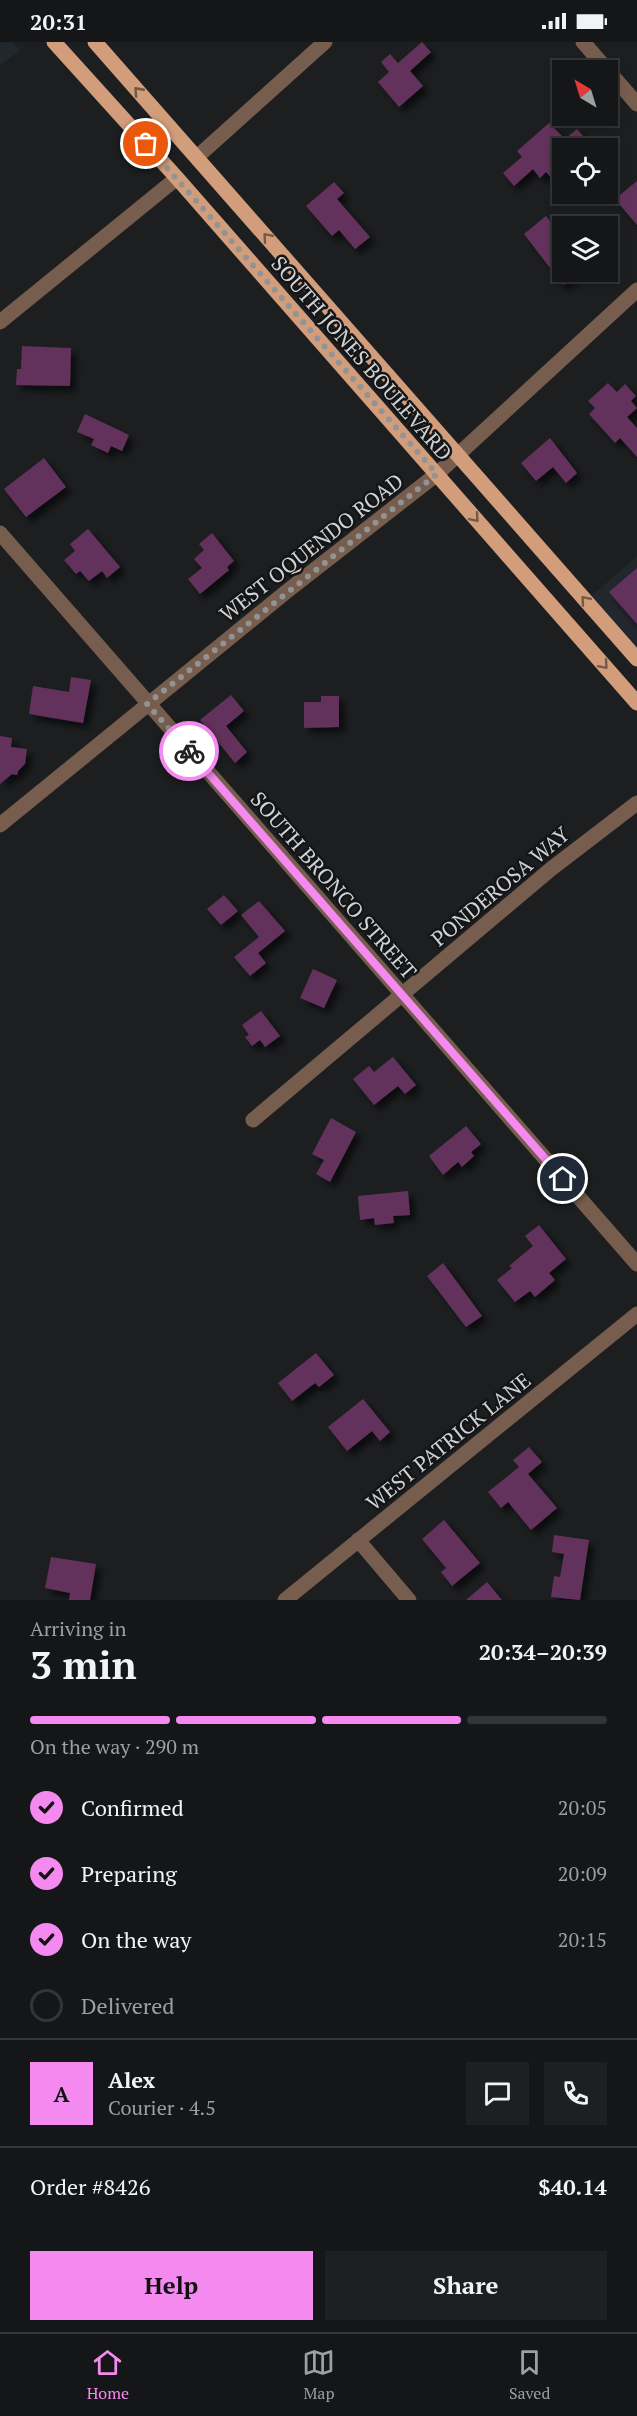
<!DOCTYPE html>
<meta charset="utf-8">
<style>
body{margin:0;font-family:"PT Serif",serif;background:#1e1f21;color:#f1f3f6;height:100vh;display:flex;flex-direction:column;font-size:22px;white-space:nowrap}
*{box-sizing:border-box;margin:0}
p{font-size:20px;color:#9d9fa2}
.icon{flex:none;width:33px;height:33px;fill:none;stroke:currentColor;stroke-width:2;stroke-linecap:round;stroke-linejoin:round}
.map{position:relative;height:1558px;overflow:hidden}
.details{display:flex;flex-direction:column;background:#151618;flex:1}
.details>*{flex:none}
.needle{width:39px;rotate:322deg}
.buttons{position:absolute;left:552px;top:18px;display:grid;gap:12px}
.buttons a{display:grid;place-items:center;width:66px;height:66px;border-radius:0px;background:#151618;box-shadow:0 3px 9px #0003,0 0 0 2px #343537;font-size:30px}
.pin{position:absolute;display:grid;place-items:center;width:51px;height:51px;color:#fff;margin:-26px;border:3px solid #fff;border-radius:50%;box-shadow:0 2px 6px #0007}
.courier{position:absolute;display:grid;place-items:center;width:60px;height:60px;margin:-30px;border:4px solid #f489f0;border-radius:50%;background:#fff;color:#222;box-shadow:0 2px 8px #0007}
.overview em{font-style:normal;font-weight:800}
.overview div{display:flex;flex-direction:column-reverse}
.overview{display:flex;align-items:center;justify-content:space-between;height:102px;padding:0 30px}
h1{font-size:39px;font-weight:800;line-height:45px}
.bar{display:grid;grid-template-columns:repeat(4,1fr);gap:9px 6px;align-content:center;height:72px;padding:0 30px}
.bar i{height:8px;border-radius:4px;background:#343537}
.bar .selected{background:#f489f0}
.bar p{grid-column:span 4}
.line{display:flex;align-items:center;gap:15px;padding:0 30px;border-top:2px solid #343537}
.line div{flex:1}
.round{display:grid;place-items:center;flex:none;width:63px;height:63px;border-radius:0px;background:#1e1f21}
ol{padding:0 30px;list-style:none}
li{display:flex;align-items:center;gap:18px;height:66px}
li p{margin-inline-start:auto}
li .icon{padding:6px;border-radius:50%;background:#f489f0;color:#111;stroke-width:4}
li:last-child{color:#9d9fa2}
li i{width:33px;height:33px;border:3px solid #343537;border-radius:50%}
.button{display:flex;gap:12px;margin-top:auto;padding:12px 30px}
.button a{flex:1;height:69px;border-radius:0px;background:#f489f0;color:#111;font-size:24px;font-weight:800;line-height:69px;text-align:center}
.button a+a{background:#1e1f21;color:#f1f3f6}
.status{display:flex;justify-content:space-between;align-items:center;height:42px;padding:0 30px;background:#151618;direction:ltr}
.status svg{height:16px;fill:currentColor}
.tab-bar{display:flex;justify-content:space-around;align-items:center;height:84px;border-top:2px solid #343537;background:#151618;font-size:16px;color:#9d9fa2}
.tab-bar a{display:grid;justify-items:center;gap:3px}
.tab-bar .selected{color:#f489f0}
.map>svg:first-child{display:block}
</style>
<div class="status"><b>20:31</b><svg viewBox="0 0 49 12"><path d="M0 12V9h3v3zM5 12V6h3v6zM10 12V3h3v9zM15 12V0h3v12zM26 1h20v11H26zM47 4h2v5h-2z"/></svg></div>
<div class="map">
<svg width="637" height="1558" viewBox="0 0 637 1558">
<defs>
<filter id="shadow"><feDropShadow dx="5.5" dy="5.5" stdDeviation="3" flood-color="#0009"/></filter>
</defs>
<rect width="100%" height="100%" fill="#1c1e20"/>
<!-- built -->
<path fill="#22262d" d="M 0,0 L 13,0 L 20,8 L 0,24 Z
M 637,514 L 637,608 L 589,556 Z"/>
<!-- building -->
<path fill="#64325c" filter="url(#shadow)" d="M 422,0 L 431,10 L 410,29 L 423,44 L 399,65 L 378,40 L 389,30 L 381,20 L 390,12 L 398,21 Z
M 549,81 L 565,97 L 577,87 L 588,100 L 581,106 L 562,106 L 562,131 L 554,139 L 546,130 L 540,136 L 533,127 L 514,144 L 503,131 L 522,115 L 517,109 Z
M 637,139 L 637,183 L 615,157 Z
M 334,140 L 344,151 L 337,157 L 370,195 L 355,207 L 339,188 L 332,194 L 306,164 Z
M 546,174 L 562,195 L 562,230 L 581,230 L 563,243 L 524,192 Z
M 22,304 L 71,306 L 70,344 L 16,343 L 17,327 L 21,327 Z
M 608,341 L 617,350 L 625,342 L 636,354 L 631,359 L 637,366 L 627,375 L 637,386 L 637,415 L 620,396 L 615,401 L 589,372 L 595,366 L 588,359 Z
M 85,372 L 129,393 L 122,409 L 111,404 L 108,411 L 91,403 L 94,397 L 77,390 Z
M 550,396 L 577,431 L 566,441 L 553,425 L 536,439 L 521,421 Z
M 44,416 L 66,445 L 26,475 L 4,447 Z
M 88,487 L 120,525 L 107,536 L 102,529 L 89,539 L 80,529 L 76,532 L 64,518 L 75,509 L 70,502 Z
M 212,491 L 234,519 L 227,525 L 229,528 L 200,552 L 188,537 L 202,526 L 194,517 L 204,508 L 199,502 Z
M 637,526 L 637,582 L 609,550 Z
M 71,635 L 91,638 L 83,681 L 29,672 L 33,644 L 69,650 Z
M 231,653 L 244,669 L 226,684 L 247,710 L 235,721 L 200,678 Z
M 321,654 L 339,654 L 339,685 L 304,686 L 304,660 L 321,660 Z
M 0,694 L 12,696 L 11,705 L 27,707 L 25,722 L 18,729 L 17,733 L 12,732 L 0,742 Z
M 224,853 L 238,869 L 221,883 L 207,867 Z
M 259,859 L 285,889 L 258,911 L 266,921 L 250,934 L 234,915 L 259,895 L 241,873 Z
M 313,927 L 337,938 L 324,966 L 300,956 Z
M 261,969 L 280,994 L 265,1005 L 260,998 L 252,1004 L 245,995 L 249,993 L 242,983 Z
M 393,1015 L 416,1043 L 405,1052 L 398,1044 L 374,1063 L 353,1037 L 369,1024 L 374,1030 Z
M 331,1076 L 356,1090 L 330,1140 L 316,1132 L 324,1118 L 312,1112 Z
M 466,1084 L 481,1102 L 471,1110 L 474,1114 L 462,1125 L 458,1120 L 443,1133 L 429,1114 Z
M 408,1149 L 410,1173 L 393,1174 L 394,1181 L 375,1183 L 374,1176 L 360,1178 L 358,1154 Z
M 539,1183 L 566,1217 L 549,1231 L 555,1238 L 535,1255 L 530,1249 L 515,1260 L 497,1238 L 512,1226 L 509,1224 L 533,1204 L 525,1194 Z
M 443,1221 L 482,1274 L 466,1285 L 427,1234 Z
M 316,1311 L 334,1333 L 319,1345 L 315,1341 L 292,1359 L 278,1341 Z
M 363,1357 L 390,1390 L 380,1399 L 372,1389 L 347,1409 L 328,1385 Z
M 529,1405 L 542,1420 L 528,1432 L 557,1466 L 531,1488 L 508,1460 L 501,1466 L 488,1450 L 519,1425 L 513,1418 Z
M 444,1478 L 480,1521 L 452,1544 L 441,1530 L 446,1526 L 422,1497 Z
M 554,1493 L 589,1498 L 580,1558 L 551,1555 L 554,1534 L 560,1535 L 564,1512 L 552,1510 Z
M 51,1515 L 96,1522 L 90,1558 L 69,1558 L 70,1551 L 45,1546 Z
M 487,1540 L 502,1558 L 466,1558 Z"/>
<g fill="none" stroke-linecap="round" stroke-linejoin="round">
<!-- minor -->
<path stroke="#775d4d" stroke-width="15" d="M 583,0 L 637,62
M 197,115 L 325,0
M 0,280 L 177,136
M 0,491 L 637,1222
M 0,783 L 286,550 L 437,432 L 637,248
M 253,1078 L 551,827 L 637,761
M 358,1498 L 409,1558
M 285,1558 L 637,1272"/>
<!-- major -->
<path stroke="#d29d7a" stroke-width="15" d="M 54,0 L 177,136 L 637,661
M 95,0 L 637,617"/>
</g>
<!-- one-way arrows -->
<defs><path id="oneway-chevron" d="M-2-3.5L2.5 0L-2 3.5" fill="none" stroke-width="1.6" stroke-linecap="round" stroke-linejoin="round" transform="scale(1.5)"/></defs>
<g stroke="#725948">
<use href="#oneway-chevron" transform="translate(138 49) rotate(-132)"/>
<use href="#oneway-chevron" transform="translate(267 195) rotate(-131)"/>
<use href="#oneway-chevron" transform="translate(475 476) rotate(49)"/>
<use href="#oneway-chevron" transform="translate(585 558) rotate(-131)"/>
<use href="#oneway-chevron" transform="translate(604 623) rotate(49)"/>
</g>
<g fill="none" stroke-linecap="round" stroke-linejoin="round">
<!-- done -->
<path stroke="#929394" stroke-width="6" stroke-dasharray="0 10.8" d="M 146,102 L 437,432 L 147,662 L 189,709"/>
<!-- route -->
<path stroke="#f489f0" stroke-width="8" d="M 189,709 L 563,1137"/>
</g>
<g text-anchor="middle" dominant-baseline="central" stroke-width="5" stroke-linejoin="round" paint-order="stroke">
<!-- street labels -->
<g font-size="21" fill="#d1d2d3" stroke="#131517">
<text transform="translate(362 316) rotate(49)">SOUTH JONES BOULEVARD</text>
<text transform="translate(311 505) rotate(-38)">WEST OQUENDO ROAD</text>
<text transform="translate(334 843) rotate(49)">SOUTH BRONCO STREET</text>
<text transform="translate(500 844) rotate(-40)">PONDEROSA WAY</text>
<text transform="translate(448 1399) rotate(-39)">WEST PATRICK LANE</text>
</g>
</g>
</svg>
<div class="buttons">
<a><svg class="needle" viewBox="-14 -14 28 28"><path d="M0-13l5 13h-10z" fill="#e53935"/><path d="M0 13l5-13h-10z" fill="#9d9fa2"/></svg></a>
<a><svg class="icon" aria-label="locate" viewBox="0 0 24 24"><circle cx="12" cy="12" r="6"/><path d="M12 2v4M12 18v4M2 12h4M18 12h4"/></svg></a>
<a><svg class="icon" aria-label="layers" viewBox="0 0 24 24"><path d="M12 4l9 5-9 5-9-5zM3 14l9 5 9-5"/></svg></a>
</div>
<div class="pin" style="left:146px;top:102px;background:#ea580c"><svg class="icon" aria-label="bag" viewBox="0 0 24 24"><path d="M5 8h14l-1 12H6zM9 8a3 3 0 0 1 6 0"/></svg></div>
<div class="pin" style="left:563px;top:1137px;background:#1f2937"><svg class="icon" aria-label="home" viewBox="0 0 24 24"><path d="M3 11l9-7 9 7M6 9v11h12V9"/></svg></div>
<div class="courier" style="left:189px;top:709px"><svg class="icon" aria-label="bike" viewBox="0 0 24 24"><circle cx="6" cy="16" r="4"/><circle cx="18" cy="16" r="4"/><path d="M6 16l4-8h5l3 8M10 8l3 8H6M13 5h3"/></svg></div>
</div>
<section class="details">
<div class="overview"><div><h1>3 min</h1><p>Arriving in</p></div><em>20:34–20:39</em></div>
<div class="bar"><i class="selected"></i><i class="selected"></i><i class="selected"></i><i></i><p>On the way · 290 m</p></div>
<ol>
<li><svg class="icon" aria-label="check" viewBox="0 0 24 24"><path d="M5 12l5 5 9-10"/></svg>Confirmed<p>20:05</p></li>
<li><svg class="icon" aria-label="check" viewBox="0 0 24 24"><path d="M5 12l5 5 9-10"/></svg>Preparing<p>20:09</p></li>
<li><svg class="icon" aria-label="check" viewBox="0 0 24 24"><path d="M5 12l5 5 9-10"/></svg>On the way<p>20:15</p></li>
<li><i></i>Delivered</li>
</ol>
<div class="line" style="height:108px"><b class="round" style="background:#f489f0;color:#111">A</b><div><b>Alex</b><p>Courier · 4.5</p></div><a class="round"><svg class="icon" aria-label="chat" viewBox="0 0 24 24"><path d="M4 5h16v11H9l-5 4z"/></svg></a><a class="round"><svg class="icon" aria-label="phone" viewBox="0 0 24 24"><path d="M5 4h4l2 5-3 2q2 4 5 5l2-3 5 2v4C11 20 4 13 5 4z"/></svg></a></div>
<div class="line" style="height:78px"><div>Order #8426</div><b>$40.14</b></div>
<div class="button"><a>Help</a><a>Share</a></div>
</section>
<nav class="tab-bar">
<a class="selected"><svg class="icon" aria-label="home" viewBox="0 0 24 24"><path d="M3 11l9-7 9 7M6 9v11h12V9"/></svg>Home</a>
<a><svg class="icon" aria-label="map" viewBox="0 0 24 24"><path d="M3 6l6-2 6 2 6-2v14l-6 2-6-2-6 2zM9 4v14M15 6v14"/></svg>Map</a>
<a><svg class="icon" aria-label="saved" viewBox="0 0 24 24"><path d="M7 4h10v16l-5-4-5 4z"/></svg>Saved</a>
</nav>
